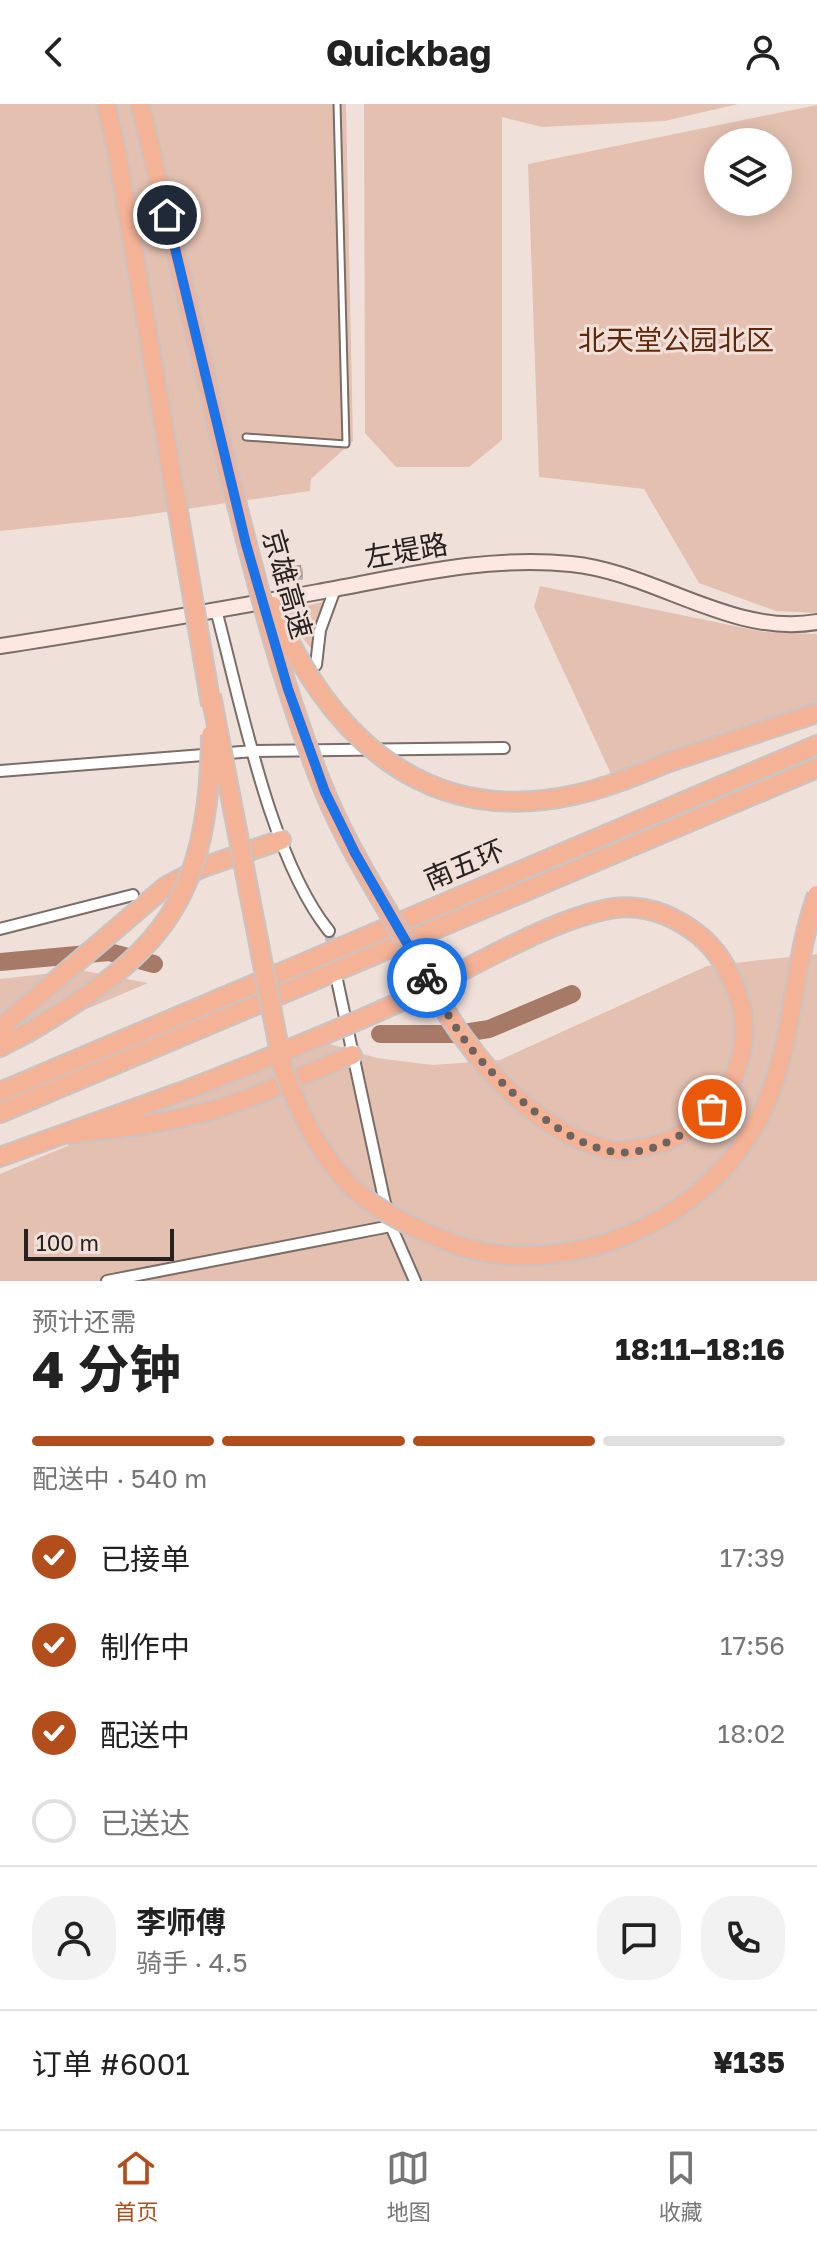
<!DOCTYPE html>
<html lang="zh">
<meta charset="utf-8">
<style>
body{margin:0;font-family:"Golos Text","Noto Sans SC",sans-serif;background:#f2f2f2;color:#222;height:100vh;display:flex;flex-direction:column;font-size:30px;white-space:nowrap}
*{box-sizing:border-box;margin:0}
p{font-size:26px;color:#767676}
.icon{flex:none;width:44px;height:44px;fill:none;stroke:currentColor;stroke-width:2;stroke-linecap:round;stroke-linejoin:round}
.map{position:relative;height:1177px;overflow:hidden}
.panel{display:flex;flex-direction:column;background:#fff;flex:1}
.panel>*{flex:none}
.controls{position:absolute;left:704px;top:24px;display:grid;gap:16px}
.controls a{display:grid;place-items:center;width:88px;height:88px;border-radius:50%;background:#fff;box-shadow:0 4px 20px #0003;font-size:40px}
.scale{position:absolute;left:24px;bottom:20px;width:150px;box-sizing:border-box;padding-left:8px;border:4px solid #27211f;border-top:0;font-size:22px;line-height:28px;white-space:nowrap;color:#27211f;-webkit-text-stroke:6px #f0e0da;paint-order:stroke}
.pin{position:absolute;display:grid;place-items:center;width:68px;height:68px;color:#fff;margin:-34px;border:4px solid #fff;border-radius:50%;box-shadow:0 2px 8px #0007}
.courier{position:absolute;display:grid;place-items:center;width:80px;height:80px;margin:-40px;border:6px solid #1a73e8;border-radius:50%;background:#fff;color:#222;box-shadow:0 2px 10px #0007}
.head em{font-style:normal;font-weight:700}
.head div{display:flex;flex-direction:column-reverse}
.head{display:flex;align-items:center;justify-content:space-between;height:136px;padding:0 32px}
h1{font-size:52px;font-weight:700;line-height:60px}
.bar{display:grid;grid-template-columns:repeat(4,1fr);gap:12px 8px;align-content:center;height:96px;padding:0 32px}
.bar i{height:10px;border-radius:6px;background:#e0e0e0}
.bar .active{background:#b24e1b}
.bar p{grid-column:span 4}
.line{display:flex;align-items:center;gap:20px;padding:0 32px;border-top:2px solid #e0e0e0}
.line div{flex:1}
.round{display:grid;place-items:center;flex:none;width:84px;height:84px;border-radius:32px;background:#f2f2f2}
ol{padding:0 32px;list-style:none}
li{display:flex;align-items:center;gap:24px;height:88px}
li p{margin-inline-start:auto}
li .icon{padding:8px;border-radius:50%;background:#b24e1b;color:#fff;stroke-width:4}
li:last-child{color:#767676}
li i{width:44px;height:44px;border:4px solid #e0e0e0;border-radius:50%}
header{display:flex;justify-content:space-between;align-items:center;height:104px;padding:0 32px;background:#fff;font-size:36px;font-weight:700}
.dock{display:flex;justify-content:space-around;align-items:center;height:112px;border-top:2px solid #e0e0e0;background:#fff;font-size:22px;color:#767676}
.dock a{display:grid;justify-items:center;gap:4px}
.dock .active{color:#b24e1b}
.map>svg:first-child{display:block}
</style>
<header><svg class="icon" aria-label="back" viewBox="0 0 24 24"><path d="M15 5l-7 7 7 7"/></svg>Quickbag<svg class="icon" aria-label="person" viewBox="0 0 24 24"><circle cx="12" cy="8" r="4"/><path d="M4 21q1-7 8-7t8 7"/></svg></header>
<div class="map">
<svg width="817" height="1177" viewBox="0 0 817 1177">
<defs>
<filter id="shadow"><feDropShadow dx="3.5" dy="3.5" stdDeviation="2" flood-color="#0004"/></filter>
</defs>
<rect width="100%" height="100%" fill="#f0e0da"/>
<!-- green -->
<path fill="#e4c0b0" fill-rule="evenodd" d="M 0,0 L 346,0 L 353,337 L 311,375 L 310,387 L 131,413 L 0,427 Z
M 364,0 L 738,0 L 665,17 L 542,23 L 502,13 L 502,336 L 469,363 L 396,363 L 365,329 Z
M 817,1 L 817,509 L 776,507 L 699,479 L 644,385 L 539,373 L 528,60 ZM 718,38 L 778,38 L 778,98 L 718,98 Z
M 540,482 L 764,528 L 817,530 L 817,608 L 618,685 L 534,503 Z
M 323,498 L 312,546 L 282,507 Z
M 817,850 L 817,1177 L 0,1177 L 0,1070 L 320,937 L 377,954 L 433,961 L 500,956 L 707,862 Z
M 80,866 L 148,879 L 0,942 L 0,875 Z"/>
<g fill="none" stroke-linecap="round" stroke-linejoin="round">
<!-- river -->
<path stroke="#a77a68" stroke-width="18" d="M 0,858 L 109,848 L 154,860
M 380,930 L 457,930 L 489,925 L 572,890"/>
</g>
<!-- building -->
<path fill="#c6b7b1" stroke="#9d8e88" stroke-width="2" filter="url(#shadow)" d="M 300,462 L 301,472 L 286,474 L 285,465 Z"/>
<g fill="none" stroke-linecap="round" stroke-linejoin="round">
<!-- minor-tunnel -->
<path stroke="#c8bab5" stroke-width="10" stroke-dasharray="10 5" stroke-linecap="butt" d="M 329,827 L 336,870"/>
<defs>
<path id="service" d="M 246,333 L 346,340 L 337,0"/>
<path id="minor" d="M 216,506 C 241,599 270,754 329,827
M 316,561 L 320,526 L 335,485
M 0,667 L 254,647 L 504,644
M 0,825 L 133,791
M 337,876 L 384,1095 L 391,1122 L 415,1177
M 107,1177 L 391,1122"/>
<path id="secondary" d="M 0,542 C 106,526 212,507 318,488 C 401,473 486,451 571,460 C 654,468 732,533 817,518"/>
<path id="motorway" d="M 106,0 L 117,48
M 666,659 L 817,609
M 0,924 L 165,783 L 201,764 L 281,736
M 0,943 L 27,929
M 0,988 L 817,641
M 0,1009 L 817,664
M 69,1030 C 128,1024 187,1017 244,996 C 280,982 316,966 352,951
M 0,1053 L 189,985"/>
</defs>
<!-- service casing -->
<use href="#service" stroke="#7a6c66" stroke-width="9"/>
<!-- minor casing -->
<use href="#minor" stroke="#7a6c66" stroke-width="14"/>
<!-- secondary casing -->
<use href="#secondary" stroke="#7a6c66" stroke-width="18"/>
<!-- motorway casing -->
<use href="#motorway" stroke="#c7c5c5" stroke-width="22"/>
<!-- service -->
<use href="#service" stroke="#fff" stroke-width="5"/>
<!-- minor -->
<use href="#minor" stroke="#fff" stroke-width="10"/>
<!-- secondary -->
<use href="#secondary" stroke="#fce8e0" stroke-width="14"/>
<!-- motorway -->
<use href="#motorway" stroke="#f4b297" stroke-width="18"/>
<defs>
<path id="motorway-bridge" d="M 140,0 C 167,114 195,227 222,341 C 251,457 279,575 324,686 C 346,740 378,790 407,840 C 426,873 443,907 466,937 C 499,983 554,1035 612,1046 C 621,1048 632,1045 642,1044 C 711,1034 762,958 738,891 C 730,868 719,848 700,832 C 675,812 647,800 615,804 C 557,812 472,863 417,890 C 342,925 266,955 189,985
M 117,48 L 211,601
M 273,502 C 328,631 424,724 574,691 C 606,684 635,672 666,659
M 211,591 L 283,965 C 299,1007 317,1047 349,1080 C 368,1100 396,1115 420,1126 C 440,1135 461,1144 483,1148 C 591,1167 708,1111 759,1014 C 795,946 791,862 817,791
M 27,929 C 164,849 209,794 211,631"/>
</defs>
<!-- motorway-bridge casing -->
<use href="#motorway-bridge" stroke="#c7c5c5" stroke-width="22" stroke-linecap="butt"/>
<!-- motorway-bridge -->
<use href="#motorway-bridge" stroke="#f4b297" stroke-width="18"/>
</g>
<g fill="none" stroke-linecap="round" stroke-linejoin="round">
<!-- done -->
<path stroke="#6d6460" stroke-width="8" stroke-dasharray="0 14.4" d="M 427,874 C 440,897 453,921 469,942 C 500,981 563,1041 615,1048 C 651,1052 690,1030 712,1005"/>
<!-- route -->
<path stroke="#1a73e8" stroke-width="10" d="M 167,111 L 246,440 L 288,585 L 325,688 L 355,749 L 427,874"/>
</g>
<g text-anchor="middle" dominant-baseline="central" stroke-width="6" stroke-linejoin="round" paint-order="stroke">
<!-- park labels -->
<g font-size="28" fill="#60270a" stroke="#f0e0da">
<text x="676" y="235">北天堂公园北区</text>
</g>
<!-- street labels -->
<g font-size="28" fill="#27211f" stroke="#f0e0da">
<text transform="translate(406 446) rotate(-10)">左堤路</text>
<text transform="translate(288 480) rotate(74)">京雄高速</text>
<text transform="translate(464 760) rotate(-23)">南五环</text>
</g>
</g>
</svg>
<div class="controls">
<a><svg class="icon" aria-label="layers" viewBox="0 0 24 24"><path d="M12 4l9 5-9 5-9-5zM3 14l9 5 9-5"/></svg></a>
</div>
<div class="scale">100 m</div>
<div class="pin" style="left:712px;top:1005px;background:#ea580c"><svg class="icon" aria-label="bag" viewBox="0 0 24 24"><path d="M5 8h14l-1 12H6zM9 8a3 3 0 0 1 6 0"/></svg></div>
<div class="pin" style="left:167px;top:111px;background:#1f2937"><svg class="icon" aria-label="home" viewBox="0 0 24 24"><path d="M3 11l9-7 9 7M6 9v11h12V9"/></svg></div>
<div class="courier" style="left:427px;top:874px"><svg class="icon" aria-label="bike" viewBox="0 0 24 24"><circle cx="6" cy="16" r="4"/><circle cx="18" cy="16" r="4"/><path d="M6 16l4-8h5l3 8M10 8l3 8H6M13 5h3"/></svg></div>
</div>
<section class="panel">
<div class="head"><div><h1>4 分钟</h1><p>预计还需</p></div><em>18:11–18:16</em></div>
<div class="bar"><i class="active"></i><i class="active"></i><i class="active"></i><i></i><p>配送中 · 540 m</p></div>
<ol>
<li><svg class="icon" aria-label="check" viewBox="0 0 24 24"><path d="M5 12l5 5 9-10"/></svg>已接单<p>17:39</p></li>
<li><svg class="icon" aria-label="check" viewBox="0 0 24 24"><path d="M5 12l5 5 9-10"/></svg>制作中<p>17:56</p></li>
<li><svg class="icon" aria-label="check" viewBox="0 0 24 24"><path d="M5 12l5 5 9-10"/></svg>配送中<p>18:02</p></li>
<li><i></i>已送达</li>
</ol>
<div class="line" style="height:144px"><a class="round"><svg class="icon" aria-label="person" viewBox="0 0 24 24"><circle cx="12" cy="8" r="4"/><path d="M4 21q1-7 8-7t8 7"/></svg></a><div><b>李师傅</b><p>骑手 · 4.5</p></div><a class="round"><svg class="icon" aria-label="chat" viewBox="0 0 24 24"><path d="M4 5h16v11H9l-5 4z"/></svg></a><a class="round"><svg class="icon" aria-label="phone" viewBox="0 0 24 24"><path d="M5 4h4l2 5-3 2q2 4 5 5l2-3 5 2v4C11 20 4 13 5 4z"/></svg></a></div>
<div class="line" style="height:104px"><div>订单 #6001</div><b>¥135</b></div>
</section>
<nav class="dock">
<a class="active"><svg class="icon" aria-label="home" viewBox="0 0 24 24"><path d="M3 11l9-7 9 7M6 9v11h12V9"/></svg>首页</a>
<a><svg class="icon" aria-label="map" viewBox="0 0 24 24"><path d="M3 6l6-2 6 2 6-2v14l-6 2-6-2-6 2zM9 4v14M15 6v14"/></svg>地图</a>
<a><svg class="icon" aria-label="saved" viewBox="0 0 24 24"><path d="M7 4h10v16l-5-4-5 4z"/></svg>收藏</a>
</nav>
